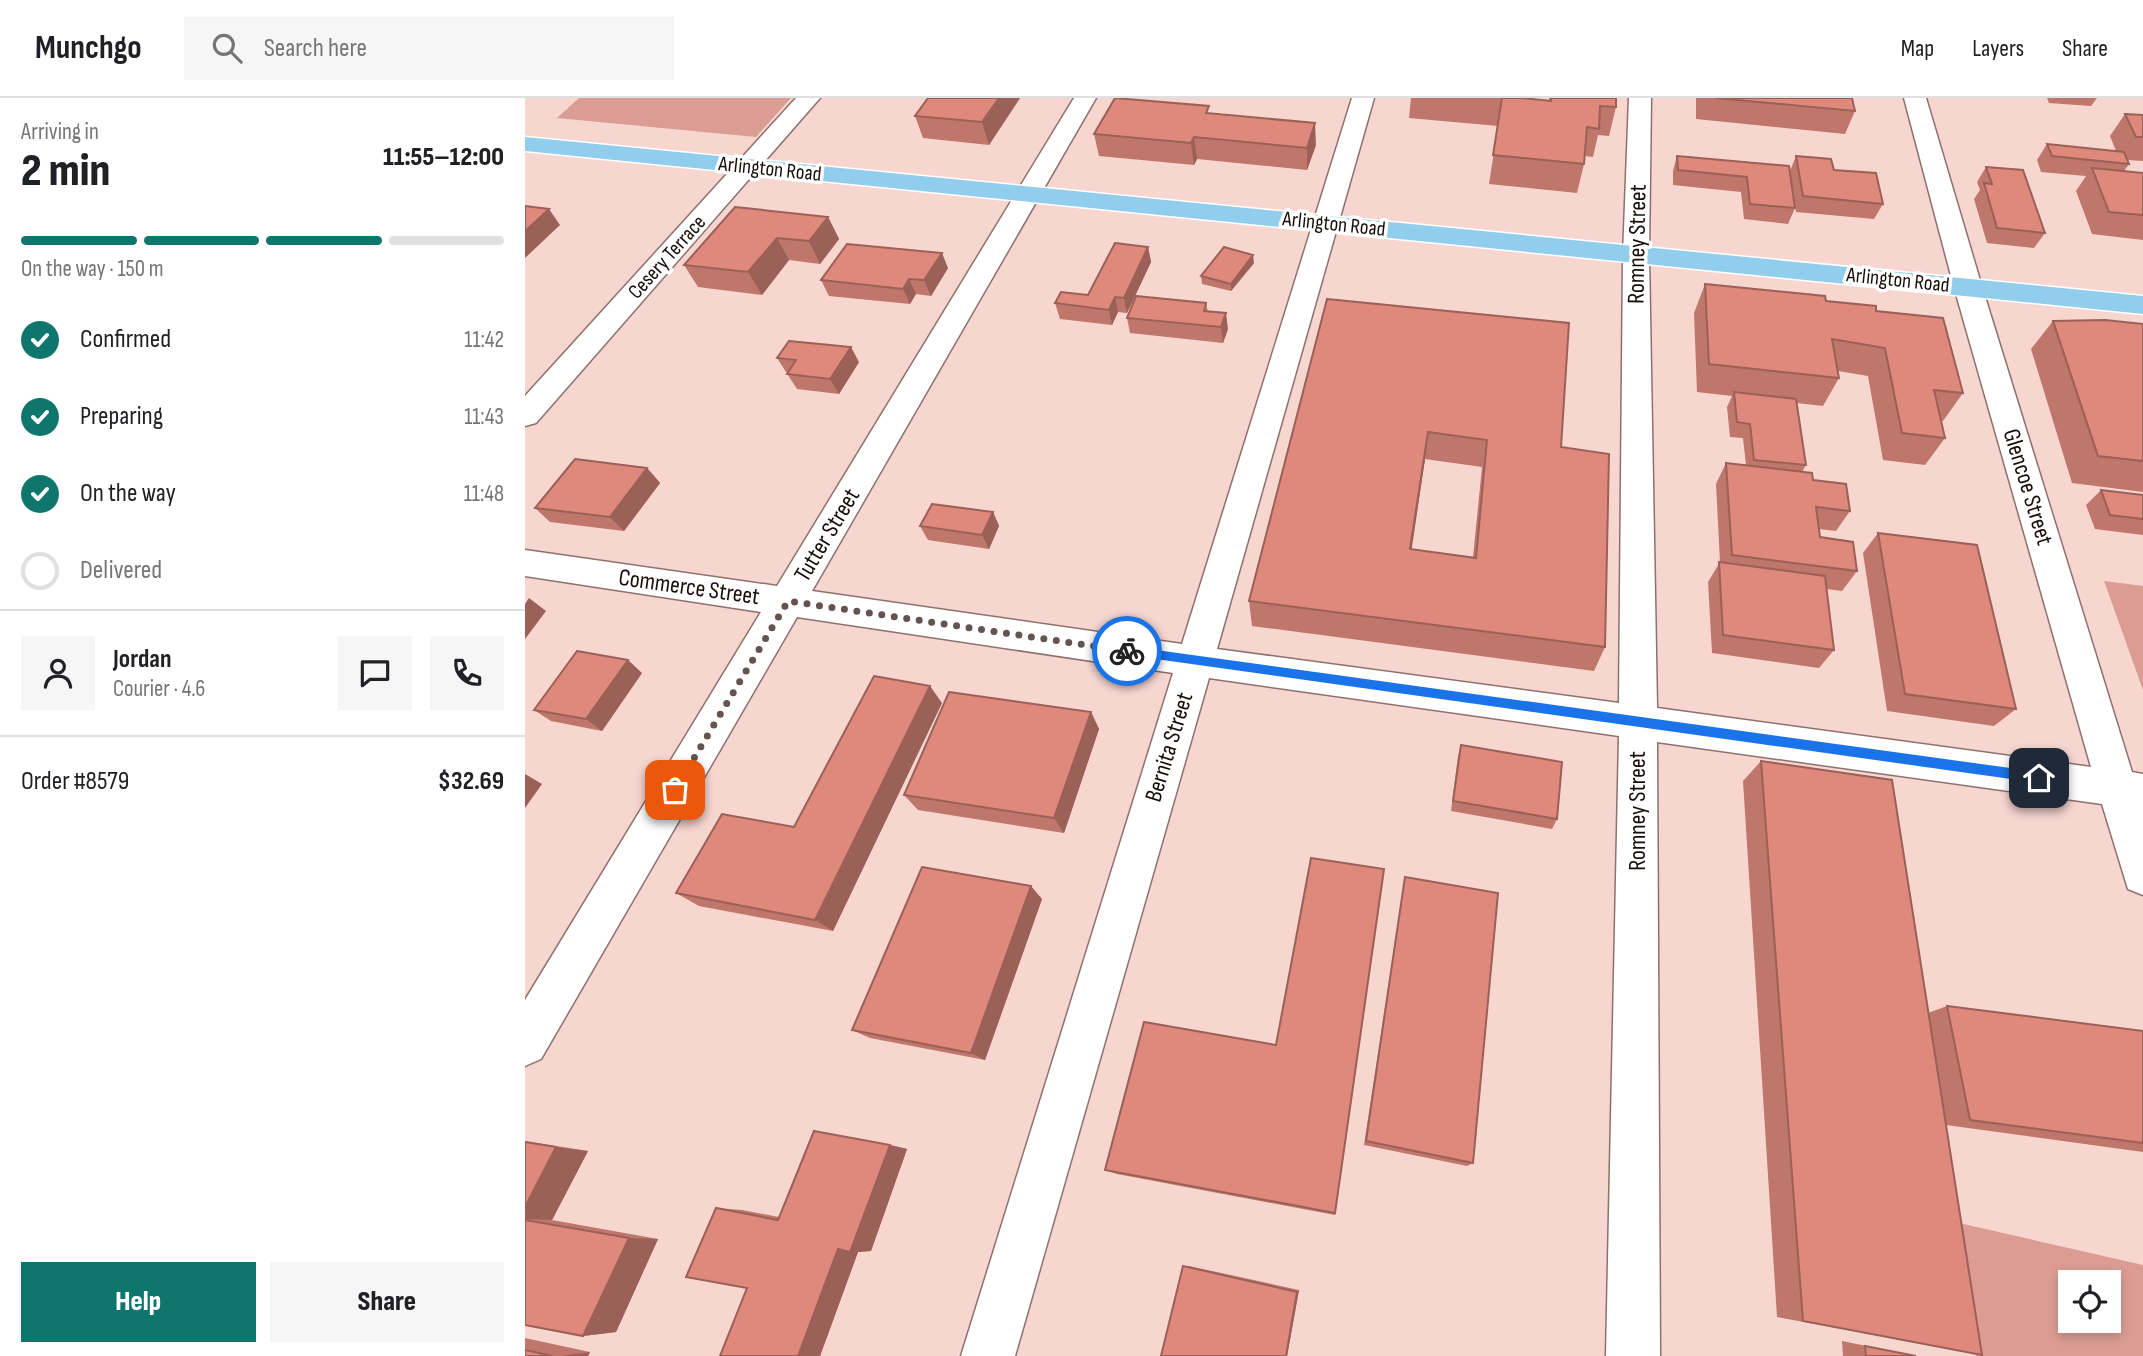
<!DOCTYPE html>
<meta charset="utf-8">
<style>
body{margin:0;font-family:"Sofia Sans Condensed",sans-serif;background:#f6f6f6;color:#202124;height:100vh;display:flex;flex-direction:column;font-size:26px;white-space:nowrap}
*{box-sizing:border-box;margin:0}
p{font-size:23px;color:#757577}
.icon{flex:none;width:38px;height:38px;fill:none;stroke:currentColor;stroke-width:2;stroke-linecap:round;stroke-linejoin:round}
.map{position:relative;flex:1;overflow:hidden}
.details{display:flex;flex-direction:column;background:#fff;width:525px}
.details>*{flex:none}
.buttons{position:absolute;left:1533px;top:1172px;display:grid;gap:14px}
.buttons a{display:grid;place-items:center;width:63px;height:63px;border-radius:0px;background:#fff;box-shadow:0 4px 10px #0003;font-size:35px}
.pin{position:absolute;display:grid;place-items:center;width:60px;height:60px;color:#fff;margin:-30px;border-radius:14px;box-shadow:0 4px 10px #0006}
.courier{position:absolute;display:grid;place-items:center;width:70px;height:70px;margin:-35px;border:5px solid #1a73e8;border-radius:50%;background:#fff;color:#222;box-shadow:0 2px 9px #0007}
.overview em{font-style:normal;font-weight:800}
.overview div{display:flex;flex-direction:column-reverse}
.overview{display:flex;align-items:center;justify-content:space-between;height:119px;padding:0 21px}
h1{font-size:46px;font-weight:800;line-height:52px}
.bar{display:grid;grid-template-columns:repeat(4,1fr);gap:10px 7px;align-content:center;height:84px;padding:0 21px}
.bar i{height:9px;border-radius:5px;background:#e0e0e0}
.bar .current{background:#0f766e}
.bar p{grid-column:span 4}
.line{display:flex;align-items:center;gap:18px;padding:0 21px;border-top:2px solid #e0e0e0}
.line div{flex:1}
.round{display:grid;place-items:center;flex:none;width:74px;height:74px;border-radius:0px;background:#f6f6f6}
ol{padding:0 21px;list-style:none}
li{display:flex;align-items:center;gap:21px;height:77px}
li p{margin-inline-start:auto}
li .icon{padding:7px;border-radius:50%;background:#0f766e;color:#fff;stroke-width:4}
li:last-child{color:#757577}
li i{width:38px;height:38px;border:4px solid #e0e0e0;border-radius:50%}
.button{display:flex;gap:14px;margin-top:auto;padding:14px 21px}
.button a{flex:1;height:80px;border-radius:0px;background:#0f766e;color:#fff;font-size:28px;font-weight:800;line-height:80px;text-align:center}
.button a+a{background:#f6f6f6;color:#202124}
header{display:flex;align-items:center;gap:42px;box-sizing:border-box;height:98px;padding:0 35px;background:#fff;border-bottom:2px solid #e0e0e0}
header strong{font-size:33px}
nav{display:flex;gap:38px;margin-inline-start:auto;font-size:24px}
.search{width:490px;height:63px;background:#f6f6f6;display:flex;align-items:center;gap:18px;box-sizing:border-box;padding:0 24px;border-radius:0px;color:#757577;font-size:26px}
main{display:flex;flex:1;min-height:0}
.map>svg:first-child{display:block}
</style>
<header>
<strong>Munchgo</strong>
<div class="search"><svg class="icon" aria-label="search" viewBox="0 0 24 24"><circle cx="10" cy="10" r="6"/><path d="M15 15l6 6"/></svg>Search here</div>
<nav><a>Map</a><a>Layers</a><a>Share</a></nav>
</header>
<main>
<section class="details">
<div class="overview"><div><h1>2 min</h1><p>Arriving in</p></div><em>11:55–12:00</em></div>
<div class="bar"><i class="current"></i><i class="current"></i><i class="current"></i><i></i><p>On the way · 150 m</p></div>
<ol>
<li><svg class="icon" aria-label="check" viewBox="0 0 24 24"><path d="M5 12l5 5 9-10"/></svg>Confirmed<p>11:42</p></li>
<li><svg class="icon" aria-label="check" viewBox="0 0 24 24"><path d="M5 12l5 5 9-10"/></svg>Preparing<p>11:43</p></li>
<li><svg class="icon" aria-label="check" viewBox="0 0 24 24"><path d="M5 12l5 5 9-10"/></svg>On the way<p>11:48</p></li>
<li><i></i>Delivered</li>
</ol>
<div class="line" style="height:126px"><a class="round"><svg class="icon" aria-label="person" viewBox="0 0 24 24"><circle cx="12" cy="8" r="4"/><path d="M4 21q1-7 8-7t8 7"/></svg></a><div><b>Jordan</b><p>Courier · 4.6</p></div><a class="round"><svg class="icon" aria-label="chat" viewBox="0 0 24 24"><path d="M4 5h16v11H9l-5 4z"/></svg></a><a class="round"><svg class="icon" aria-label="phone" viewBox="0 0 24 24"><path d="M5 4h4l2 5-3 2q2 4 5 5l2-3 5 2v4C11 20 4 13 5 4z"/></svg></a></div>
<div class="line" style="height:91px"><div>Order #8579</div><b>$32.69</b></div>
<div class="button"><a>Help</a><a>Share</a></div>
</section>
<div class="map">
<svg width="1618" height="1258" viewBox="0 0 1618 1258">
<rect width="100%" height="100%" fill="#f7d6d0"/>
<!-- green -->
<path fill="#db9d93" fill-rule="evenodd" d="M 54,0 L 266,0 L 231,39 L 32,20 Z
M 1579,483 L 1618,488 L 1618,592 Z
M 1434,1125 L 1618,1167 L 1618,1258 L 1451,1258 ZM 1545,1185 L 1584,1185 L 1584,1223 L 1545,1223 Z"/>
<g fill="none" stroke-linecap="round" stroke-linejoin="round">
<defs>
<path id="minor" d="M 271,0 L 295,0 L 11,325 L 0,328 L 0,298 Z
M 549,0 L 571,0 L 287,493 L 657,546 L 827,0 L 849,0 L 692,551 L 1094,605 L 1098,157 L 1104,0 L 1126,0 L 1124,157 L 1132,610 L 1566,669 L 1429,189 L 1379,0 L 1401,0 L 1457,189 L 1607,674 L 1618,676 L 1618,797 L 1603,791 L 1577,706 L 1132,644 L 1135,1258 L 1081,1258 L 1094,638 L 684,580 L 490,1258 L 436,1258 L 648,575 L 272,519 L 16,961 L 0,968 L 0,902 L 236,514 L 0,478 L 0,452 L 252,488 Z"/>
<path id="major" d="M 0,39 L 1618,198 L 1618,216 L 0,53 Z"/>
</defs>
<!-- minor casing -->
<use href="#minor" stroke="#8e716c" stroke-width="3"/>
<!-- major casing -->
<use href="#major" stroke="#fff" stroke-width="3"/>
<!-- minor -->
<use href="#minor" fill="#fff" fill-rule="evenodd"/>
<!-- major -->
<use href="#major" fill="#91ceed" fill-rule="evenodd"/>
</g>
<!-- wall -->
<path fill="#bf766b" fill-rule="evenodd" d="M 403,0 L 495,0 L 464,47 L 398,40 L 390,18 Z
M 886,0 L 997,0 L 1024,2 L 1024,0 L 1091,0 L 1091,9 L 1084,38 L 1073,37 L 1068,59 L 1060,58 L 1059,66 L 1052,95 L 964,86 L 973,28 L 884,20 Z
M 1171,0 L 1327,0 L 1330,13 L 1320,36 L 1171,21 Z
M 1522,0 L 1572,0 L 1566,8 L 1524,5 Z
M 685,15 L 791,47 L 782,72 L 672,61 L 669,67 L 574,58 L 569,36 Z
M 1600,16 L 1618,17 L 1618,63 L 1602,62 L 1604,66 L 1599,73 L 1618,75 L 1618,142 L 1567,136 L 1551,93 L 1561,78 L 1516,74 L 1512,62 L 1522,46 L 1591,53 L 1585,38 Z
M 1152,58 L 1264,68 L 1270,110 L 1263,126 L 1219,121 L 1216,94 L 1148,87 L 1148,73 Z
M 1271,58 L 1309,72 L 1358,106 L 1349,121 L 1271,114 L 1265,73 Z
M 1461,69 L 1520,135 L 1509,150 L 1462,145 L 1449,101 L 1455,92 L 1452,84 Z
M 303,119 L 314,141 L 295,166 L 264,162 L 237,197 L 173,189 L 159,167 Z
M 623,149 L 626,164 L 602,215 L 593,214 L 587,227 L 535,221 L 530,205 L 563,197 Z
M 729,165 L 706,193 L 677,186 L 676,178 Z
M 423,170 L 406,198 L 391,196 L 385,206 L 304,198 L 296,182 Z
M 1180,186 L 1301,203 L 1351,213 L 1438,295 L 1418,323 L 1416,323 L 1420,340 L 1400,367 L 1358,362 L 1343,278 L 1313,273 L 1314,280 L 1298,308 L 1272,305 L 1281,367 L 1277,374 L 1288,382 L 1325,413 L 1311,433 L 1294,431 L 1295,439 L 1332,473 L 1317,493 L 1302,491 L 1309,552 L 1294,570 L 1187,555 L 1183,484 L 1195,464 L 1191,386 L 1201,365 L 1221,367 L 1218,340 L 1205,339 L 1202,309 L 1207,298 L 1172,294 L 1169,215 Z
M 802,201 L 1036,349 L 1080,549 L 1069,573 L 727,528 L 724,503 ZM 900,361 L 957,369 L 948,459 L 886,451 Z
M 681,205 L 683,214 L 703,231 L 698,245 L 605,235 L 602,220 Z
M 1528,223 L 1618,226 L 1618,394 L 1547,385 L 1506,251 Z
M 252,260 L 334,264 L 314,296 L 272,291 Z
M 122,370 L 135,385 L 99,433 L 25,424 L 10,410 Z
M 1576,392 L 1618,397 L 1618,437 L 1570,431 L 1561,407 Z
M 468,414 L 474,428 L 464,451 L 403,442 L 395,428 Z
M 1353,435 L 1491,611 L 1469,628 L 1362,613 L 1338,455 Z
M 117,575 L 77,633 L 26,623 L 9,612 Z
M 417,605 L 308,833 L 174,808 L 151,795 L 269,729 Z
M 566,614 L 574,631 L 539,735 L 393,712 L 379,697 Z
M 936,647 L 1032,721 L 1027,731 L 926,713 L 933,658 Z
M 1236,663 L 1403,915 L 1422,908 L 1618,933 L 1618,1054 L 1421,1027 L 1457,1257 L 1252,1219 L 1218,683 Z
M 859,771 L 810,1117 L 592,1076 L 580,1072 L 751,947 Z
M 880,779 L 948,1065 L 942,1068 L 839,1047 Z
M 517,801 L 460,962 L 345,940 L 327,932 Z
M 0,1043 L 63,1053 L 27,1122 L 133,1141 L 91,1234 L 58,1238 L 0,1227 Z
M 365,1047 L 382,1051 L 346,1153 L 333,1154 L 295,1258 L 195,1258 L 222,1190 L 191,1110 L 217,1112 L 254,1119 Z
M 658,1168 L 664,1168 L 774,1192 L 762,1258 L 636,1258 Z
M 0,1240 L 65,1254 L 63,1258 L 0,1258 Z
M 1317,1243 L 1391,1258 L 1318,1258 Z"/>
<!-- shaded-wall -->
<path fill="#9b6057" d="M 474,0 L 495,0 L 464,47 L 457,24 Z
M 790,25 L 791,47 L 782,72 L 782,50 Z
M 669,39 L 672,61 L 669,67 L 666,45 Z
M 24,111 L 35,127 L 0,160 L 0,133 Z
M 303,119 L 314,141 L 295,166 L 284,143 Z
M 252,140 L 264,162 L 237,197 L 223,174 Z
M 623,149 L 626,164 L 602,215 L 599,200 Z
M 417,155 L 423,170 L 406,198 L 399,182 Z
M 728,157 L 729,165 L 706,193 L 706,186 Z
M 384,181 L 391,196 L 385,206 L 378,191 Z
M 590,199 L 593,214 L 587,227 L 584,212 Z
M 701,215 L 703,231 L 698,245 L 696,229 Z
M 326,249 L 334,264 L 314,296 L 305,281 Z
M 903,334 L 900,361 L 883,476 L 885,451 Z
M 122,370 L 135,385 L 99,433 L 85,419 Z
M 468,414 L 474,428 L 464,451 L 457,437 Z
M 4,500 L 21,513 L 0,541 L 0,506 Z
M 103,562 L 117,575 L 77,633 L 61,621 Z
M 405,588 L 417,605 L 308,833 L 290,822 Z
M 566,614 L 574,631 L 539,735 L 529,720 Z
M 0,676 L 17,686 L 0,710 Z
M 506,788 L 517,801 L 460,962 L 446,955 Z
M 365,1047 L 382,1051 L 346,1153 L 333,1154 L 295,1258 L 273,1258 L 313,1151 Z
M 31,1049 L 63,1053 L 27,1122 L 0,1121 L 0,1109 Z
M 104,1140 L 133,1141 L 91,1234 L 58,1238 Z
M 774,1192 L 762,1258 L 761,1258 L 772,1194 Z
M 65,1254 L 63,1258 L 36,1258 Z"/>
<!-- building -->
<path fill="#de897c" stroke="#9b6057" stroke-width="2" fill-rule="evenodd" d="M 403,0 L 474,0 L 457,24 L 390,18 Z
M 590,0 L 684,8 L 681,15 L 790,25 L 782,50 L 669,39 L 666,45 L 569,36 Z
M 977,0 L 997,0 L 1026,3 L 1026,0 L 1091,0 L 1091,9 L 1075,8 L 1074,31 L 1062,29 L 1059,66 L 968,57 Z
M 1191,0 L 1327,0 L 1330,13 Z
M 1600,16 L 1618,17 L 1618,39 L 1611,39 Z
M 1522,46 L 1599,54 L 1604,66 L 1527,58 Z
M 1152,58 L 1264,68 L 1270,110 L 1225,106 L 1222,79 L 1153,72 Z
M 1271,58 L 1306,61 L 1309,72 L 1351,75 L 1358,106 L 1278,98 Z
M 1461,69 L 1498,72 L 1520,135 L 1472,130 L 1459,85 L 1467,86 Z
M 1567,70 L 1618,75 L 1618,117 L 1584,114 Z
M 0,108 L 24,111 L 0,133 Z
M 210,109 L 303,119 L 284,143 L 252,140 L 223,174 L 159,167 Z
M 590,145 L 623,149 L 599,200 L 590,199 L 584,212 L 530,205 L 536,194 L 563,197 Z
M 322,146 L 417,155 L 399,182 L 384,181 L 378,191 L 296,182 Z
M 699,149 L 728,157 L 706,186 L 676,178 Z
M 1180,186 L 1300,198 L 1301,203 L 1351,208 L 1351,213 L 1418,220 L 1438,295 L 1409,292 L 1420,340 L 1377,335 L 1360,250 L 1307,241 L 1314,280 L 1184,266 Z
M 611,198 L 681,205 L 679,213 L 701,215 L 696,229 L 602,220 Z
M 802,201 L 1044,225 L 1036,349 L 1084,356 L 1080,549 L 724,503 ZM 903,334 L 962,342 L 951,460 L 885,451 Z
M 1580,222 L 1618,226 L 1618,363 L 1573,358 L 1528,223 Z
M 264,243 L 326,249 L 305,281 L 262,276 L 271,262 L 252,260 Z
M 1209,294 L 1271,301 L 1281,367 L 1229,362 L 1225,326 L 1212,324 Z
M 50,361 L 122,370 L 85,419 L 10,410 Z
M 1201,365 L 1287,375 L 1288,382 L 1321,386 L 1325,413 L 1291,409 L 1295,439 L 1328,444 L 1332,473 L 1207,457 Z
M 1576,392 L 1618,397 L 1618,421 L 1585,417 Z
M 407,406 L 468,414 L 457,437 L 395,428 Z
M 1353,435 L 1452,447 L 1491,611 L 1380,596 Z
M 1194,464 L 1300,478 L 1309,552 L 1198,537 Z
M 52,553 L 103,562 L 61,621 L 9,612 Z
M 349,578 L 405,588 L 290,822 L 151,795 L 197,716 L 269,729 Z
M 424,594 L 566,614 L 529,720 L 379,697 Z
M 936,647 L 1037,664 L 1032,721 L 928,703 Z
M 1236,663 L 1367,682 L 1457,1257 L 1278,1223 Z
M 786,760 L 859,771 L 810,1115 L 580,1072 L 619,924 L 751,947 Z
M 397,769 L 506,788 L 446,955 L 327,932 Z
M 880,779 L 973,795 L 948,1065 L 841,1043 Z
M 1422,908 L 1618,933 L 1618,1045 L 1445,1022 Z
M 289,1033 L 365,1047 L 325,1154 L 313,1151 L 273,1258 L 195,1258 L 222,1190 L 161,1179 L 191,1110 L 253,1122 Z
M 0,1044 L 31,1049 L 0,1109 Z
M 0,1122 L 104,1140 L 58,1238 L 0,1227 Z
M 658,1168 L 772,1194 L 761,1258 L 636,1258 Z
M 1340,1248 L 1391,1258 L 1341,1258 Z
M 0,1252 L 27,1258 L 0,1258 Z"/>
<!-- route -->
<path fill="#1a73e8" d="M 602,548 L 1514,674 L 1520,680 L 1514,685 L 602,557 L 596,553 Z"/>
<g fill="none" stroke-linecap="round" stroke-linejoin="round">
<!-- done -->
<path stroke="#65534f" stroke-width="7" stroke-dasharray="0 12.6" d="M 150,692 L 263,503 L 602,553"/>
</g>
<g text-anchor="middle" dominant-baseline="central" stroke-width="7" stroke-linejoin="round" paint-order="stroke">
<!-- far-street labels -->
<g font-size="21" fill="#170c0a" stroke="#fff">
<text transform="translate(245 71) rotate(6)">Arlington Road</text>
<text transform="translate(809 126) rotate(6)">Arlington Road</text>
<text transform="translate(142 159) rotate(-48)">Cesery Terrace</text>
<text transform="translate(1373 182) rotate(6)">Arlington Road</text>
</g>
<!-- street labels -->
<g font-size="24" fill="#170c0a" stroke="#fff">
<text transform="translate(1112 146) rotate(-89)">Romney Street</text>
<text transform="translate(1503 389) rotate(73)">Glencoe Street</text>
<text transform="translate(302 437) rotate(-59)">Tutter Street</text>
<text transform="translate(164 489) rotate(8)">Commerce Street</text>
<text transform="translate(644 649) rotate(-73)">Bernita Street</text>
<text transform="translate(1112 713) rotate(-90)">Romney Street</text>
</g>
</g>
</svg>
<div class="buttons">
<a><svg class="icon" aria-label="locate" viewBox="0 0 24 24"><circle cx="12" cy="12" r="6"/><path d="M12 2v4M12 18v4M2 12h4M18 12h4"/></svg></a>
</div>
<div class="pin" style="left:150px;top:692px;background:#ea580c"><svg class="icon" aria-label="bag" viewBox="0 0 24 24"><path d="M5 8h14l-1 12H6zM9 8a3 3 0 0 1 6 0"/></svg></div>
<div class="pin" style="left:1514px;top:680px;background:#1f2937"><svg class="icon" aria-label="home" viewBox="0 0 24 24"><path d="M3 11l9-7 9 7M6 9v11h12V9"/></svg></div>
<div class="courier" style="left:602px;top:553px"><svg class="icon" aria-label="bike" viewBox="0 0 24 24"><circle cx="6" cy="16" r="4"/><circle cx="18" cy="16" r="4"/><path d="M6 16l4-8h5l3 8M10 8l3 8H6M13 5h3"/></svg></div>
</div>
</main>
